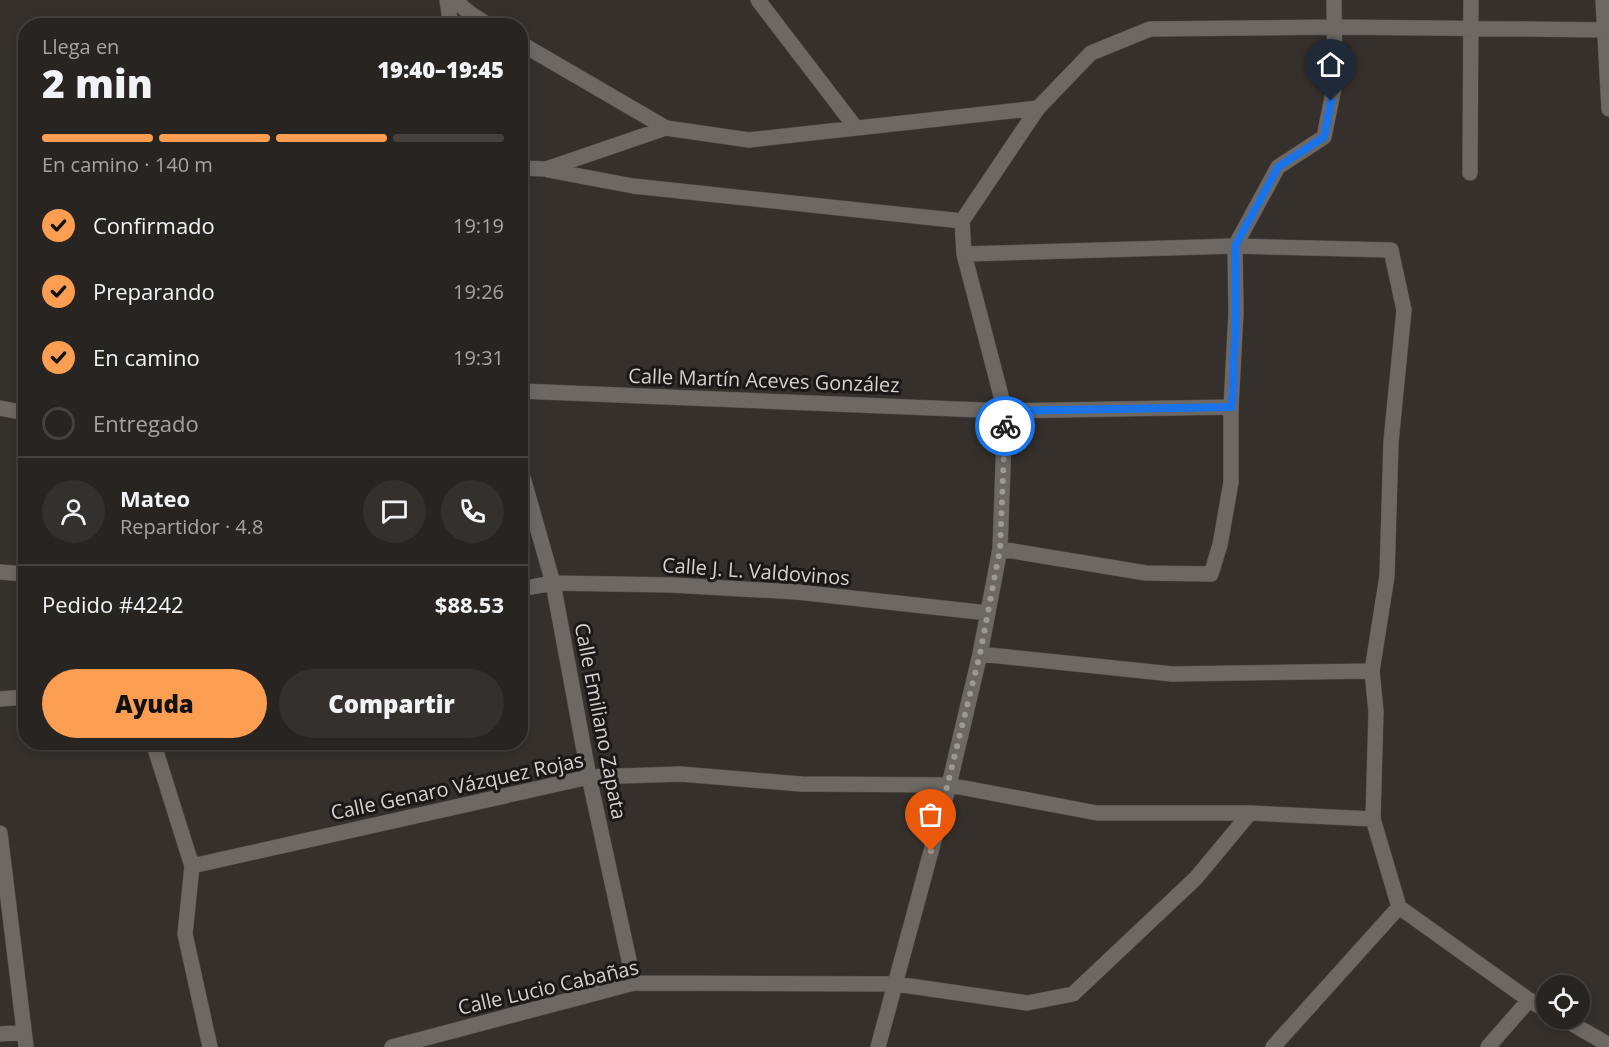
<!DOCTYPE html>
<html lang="es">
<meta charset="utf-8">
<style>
body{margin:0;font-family:"Open Sans",sans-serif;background:#34302e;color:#f1f3f6;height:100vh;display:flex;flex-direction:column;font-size:22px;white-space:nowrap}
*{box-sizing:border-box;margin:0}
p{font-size:20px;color:#a5a4a5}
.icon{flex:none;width:33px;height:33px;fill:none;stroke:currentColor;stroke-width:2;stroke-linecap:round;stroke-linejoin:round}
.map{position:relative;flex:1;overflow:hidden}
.details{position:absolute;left:18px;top:18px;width:510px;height:732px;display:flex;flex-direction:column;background:#282421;border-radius:24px;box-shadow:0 3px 9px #0003,0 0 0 2px #44413f}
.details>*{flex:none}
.fabs{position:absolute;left:1536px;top:975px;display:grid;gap:12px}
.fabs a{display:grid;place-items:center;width:54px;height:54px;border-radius:50%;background:#282421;box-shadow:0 3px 9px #0003,0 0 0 2px #44413f;font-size:30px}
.pin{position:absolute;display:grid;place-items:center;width:51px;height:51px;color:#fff;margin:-62px -26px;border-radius:50% 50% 50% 0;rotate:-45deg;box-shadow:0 0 6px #0007}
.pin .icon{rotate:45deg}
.courier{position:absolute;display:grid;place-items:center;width:60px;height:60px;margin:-30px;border:4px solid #1a73e8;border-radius:50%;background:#fff;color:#222;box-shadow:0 2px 8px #0007}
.headline em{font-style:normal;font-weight:800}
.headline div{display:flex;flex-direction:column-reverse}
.headline{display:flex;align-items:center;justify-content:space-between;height:102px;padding:0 24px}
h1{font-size:39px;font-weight:800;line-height:45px}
.bar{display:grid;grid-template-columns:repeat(4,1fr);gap:9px 6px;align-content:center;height:72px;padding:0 24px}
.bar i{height:8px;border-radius:4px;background:#44413f}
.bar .on{background:#fb9e52}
.bar p{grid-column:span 4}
.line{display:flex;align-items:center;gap:15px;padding:0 24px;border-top:2px solid #44413f}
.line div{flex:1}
.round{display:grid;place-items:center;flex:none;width:63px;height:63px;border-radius:32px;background:#34302e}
ol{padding:0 24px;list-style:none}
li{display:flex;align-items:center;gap:18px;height:66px}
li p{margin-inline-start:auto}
li .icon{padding:6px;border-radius:50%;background:#fb9e52;color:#111;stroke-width:4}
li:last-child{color:#a5a4a5}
li i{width:33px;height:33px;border:3px solid #44413f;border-radius:50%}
.primary-button{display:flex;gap:12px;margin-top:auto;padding:12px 24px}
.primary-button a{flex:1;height:69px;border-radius:36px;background:#fb9e52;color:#111;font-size:24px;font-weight:800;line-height:69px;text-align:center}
.primary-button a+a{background:#34302e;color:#f1f3f6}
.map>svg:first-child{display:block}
</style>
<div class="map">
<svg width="1609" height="1047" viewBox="0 0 1609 1047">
<rect width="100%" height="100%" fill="#35302c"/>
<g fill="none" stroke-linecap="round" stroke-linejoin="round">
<defs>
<path id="minor" d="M 447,0 L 451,26
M 454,0 L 471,14 L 490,26
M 758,0 L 856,128
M 1603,0 L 1609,109
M 520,43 L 666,128
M 520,168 L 546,169 L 666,128 L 749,140 L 1038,108
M 548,170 L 633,186 L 962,221
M 1470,173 L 1471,0
M 964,254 L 1235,246 L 1391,250 L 1404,310 L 1391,442 L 1387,576 L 1372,671 L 1376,712 L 1373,819 L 1399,907 L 1529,1000 L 1546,1010
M 520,391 L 1005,411 L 1231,407
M 0,408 L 26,413
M 520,467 L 553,583 L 589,777 L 634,983
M 1000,549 L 1146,573 L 1211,574 L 1220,545 L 1231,482 L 1231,407 L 1236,312 L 1235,246 L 1278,167 L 1324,137 L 1335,83 L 1334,0
M 0,572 L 26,574
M 520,589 L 553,583 L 671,585 L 797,592 L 988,613
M 980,654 L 1172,674 L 1372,671
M 0,699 L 26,697
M 153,742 L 192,866 L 185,934 L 210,1047
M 0,833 L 26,1047
M 192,866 L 589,777 L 681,774 L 801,784 L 949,785 L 1097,813 L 1250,813 L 1373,819
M 1562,1018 L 1609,1045
M 0,1034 L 24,1032
M 392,1047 L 634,983 L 896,984 L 1027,1003 L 1073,994 L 1196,878 L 1250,813
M 878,1047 L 949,785 L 980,654 L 1000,549 L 1005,411 L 964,254 L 962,221 L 1038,108 L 1091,53 L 1150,29 L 1334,27 L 1609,30
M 1273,1047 L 1399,907
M 1488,1047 L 1529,1000"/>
</defs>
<!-- minor casing -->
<use href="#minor" stroke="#504c49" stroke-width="16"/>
<!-- minor -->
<use href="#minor" stroke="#6e6864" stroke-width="15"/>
</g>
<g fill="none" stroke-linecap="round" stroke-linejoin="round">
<!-- done -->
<path stroke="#9c9995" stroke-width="6" stroke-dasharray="0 10.8" d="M 931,851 L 980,654 L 1000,549 L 1005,426"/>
<!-- route -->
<path stroke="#1a73e8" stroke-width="8" d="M 1005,426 L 1005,411 L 1232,407 L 1236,312 L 1235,246 L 1278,167 L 1324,137 L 1331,101"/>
</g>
<g text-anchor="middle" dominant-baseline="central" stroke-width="6" stroke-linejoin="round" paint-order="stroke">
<!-- street labels -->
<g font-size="20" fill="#d4d1ce" stroke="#1b1817">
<text transform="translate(764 380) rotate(2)">Calle Martín Aceves González</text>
<text transform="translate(756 571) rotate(4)">Calle J. L. Valdovinos</text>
<text transform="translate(601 721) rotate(79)">Calle Emiliano Zapata</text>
<text transform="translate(457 786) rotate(-12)">Calle Genaro Vázquez Rojas</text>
<text transform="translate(548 987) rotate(-13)">Calle Lucio Cabañas</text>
</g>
</g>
</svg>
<div class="fabs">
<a><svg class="icon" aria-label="locate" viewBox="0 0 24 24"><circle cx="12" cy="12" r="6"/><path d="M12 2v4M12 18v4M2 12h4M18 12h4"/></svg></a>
</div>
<div class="pin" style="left:931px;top:851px;background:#ea580c"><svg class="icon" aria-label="bag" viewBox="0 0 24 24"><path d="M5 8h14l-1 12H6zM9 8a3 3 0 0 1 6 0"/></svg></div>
<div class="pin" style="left:1331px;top:101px;background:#1f2937"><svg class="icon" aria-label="home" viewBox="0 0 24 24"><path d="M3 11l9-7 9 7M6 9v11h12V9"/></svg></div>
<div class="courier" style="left:1005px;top:426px"><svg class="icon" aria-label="bike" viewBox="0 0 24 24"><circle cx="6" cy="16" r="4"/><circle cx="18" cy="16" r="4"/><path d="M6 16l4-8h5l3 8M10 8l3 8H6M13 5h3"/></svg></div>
<section class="details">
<div class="headline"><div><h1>2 min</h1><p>Llega en</p></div><em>19:40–19:45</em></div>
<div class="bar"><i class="on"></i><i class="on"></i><i class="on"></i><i></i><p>En camino · 140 m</p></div>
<ol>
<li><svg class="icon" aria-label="check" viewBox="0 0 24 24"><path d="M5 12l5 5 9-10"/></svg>Confirmado<p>19:19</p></li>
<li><svg class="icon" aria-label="check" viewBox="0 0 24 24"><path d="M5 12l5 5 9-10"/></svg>Preparando<p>19:26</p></li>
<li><svg class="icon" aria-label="check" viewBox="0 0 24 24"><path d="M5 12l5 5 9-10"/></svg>En camino<p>19:31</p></li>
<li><i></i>Entregado</li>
</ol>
<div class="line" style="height:108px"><a class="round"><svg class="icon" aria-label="person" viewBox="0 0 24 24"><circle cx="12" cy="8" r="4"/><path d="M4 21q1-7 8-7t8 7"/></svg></a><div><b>Mateo</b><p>Repartidor · 4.8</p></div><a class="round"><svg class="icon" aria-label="chat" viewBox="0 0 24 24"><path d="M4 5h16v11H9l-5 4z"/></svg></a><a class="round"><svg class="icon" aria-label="phone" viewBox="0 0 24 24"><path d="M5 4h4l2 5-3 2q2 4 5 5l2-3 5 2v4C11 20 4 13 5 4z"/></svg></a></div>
<div class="line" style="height:78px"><div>Pedido #4242</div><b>$88.53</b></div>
<div class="primary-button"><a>Ayuda</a><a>Compartir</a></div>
</section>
</div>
